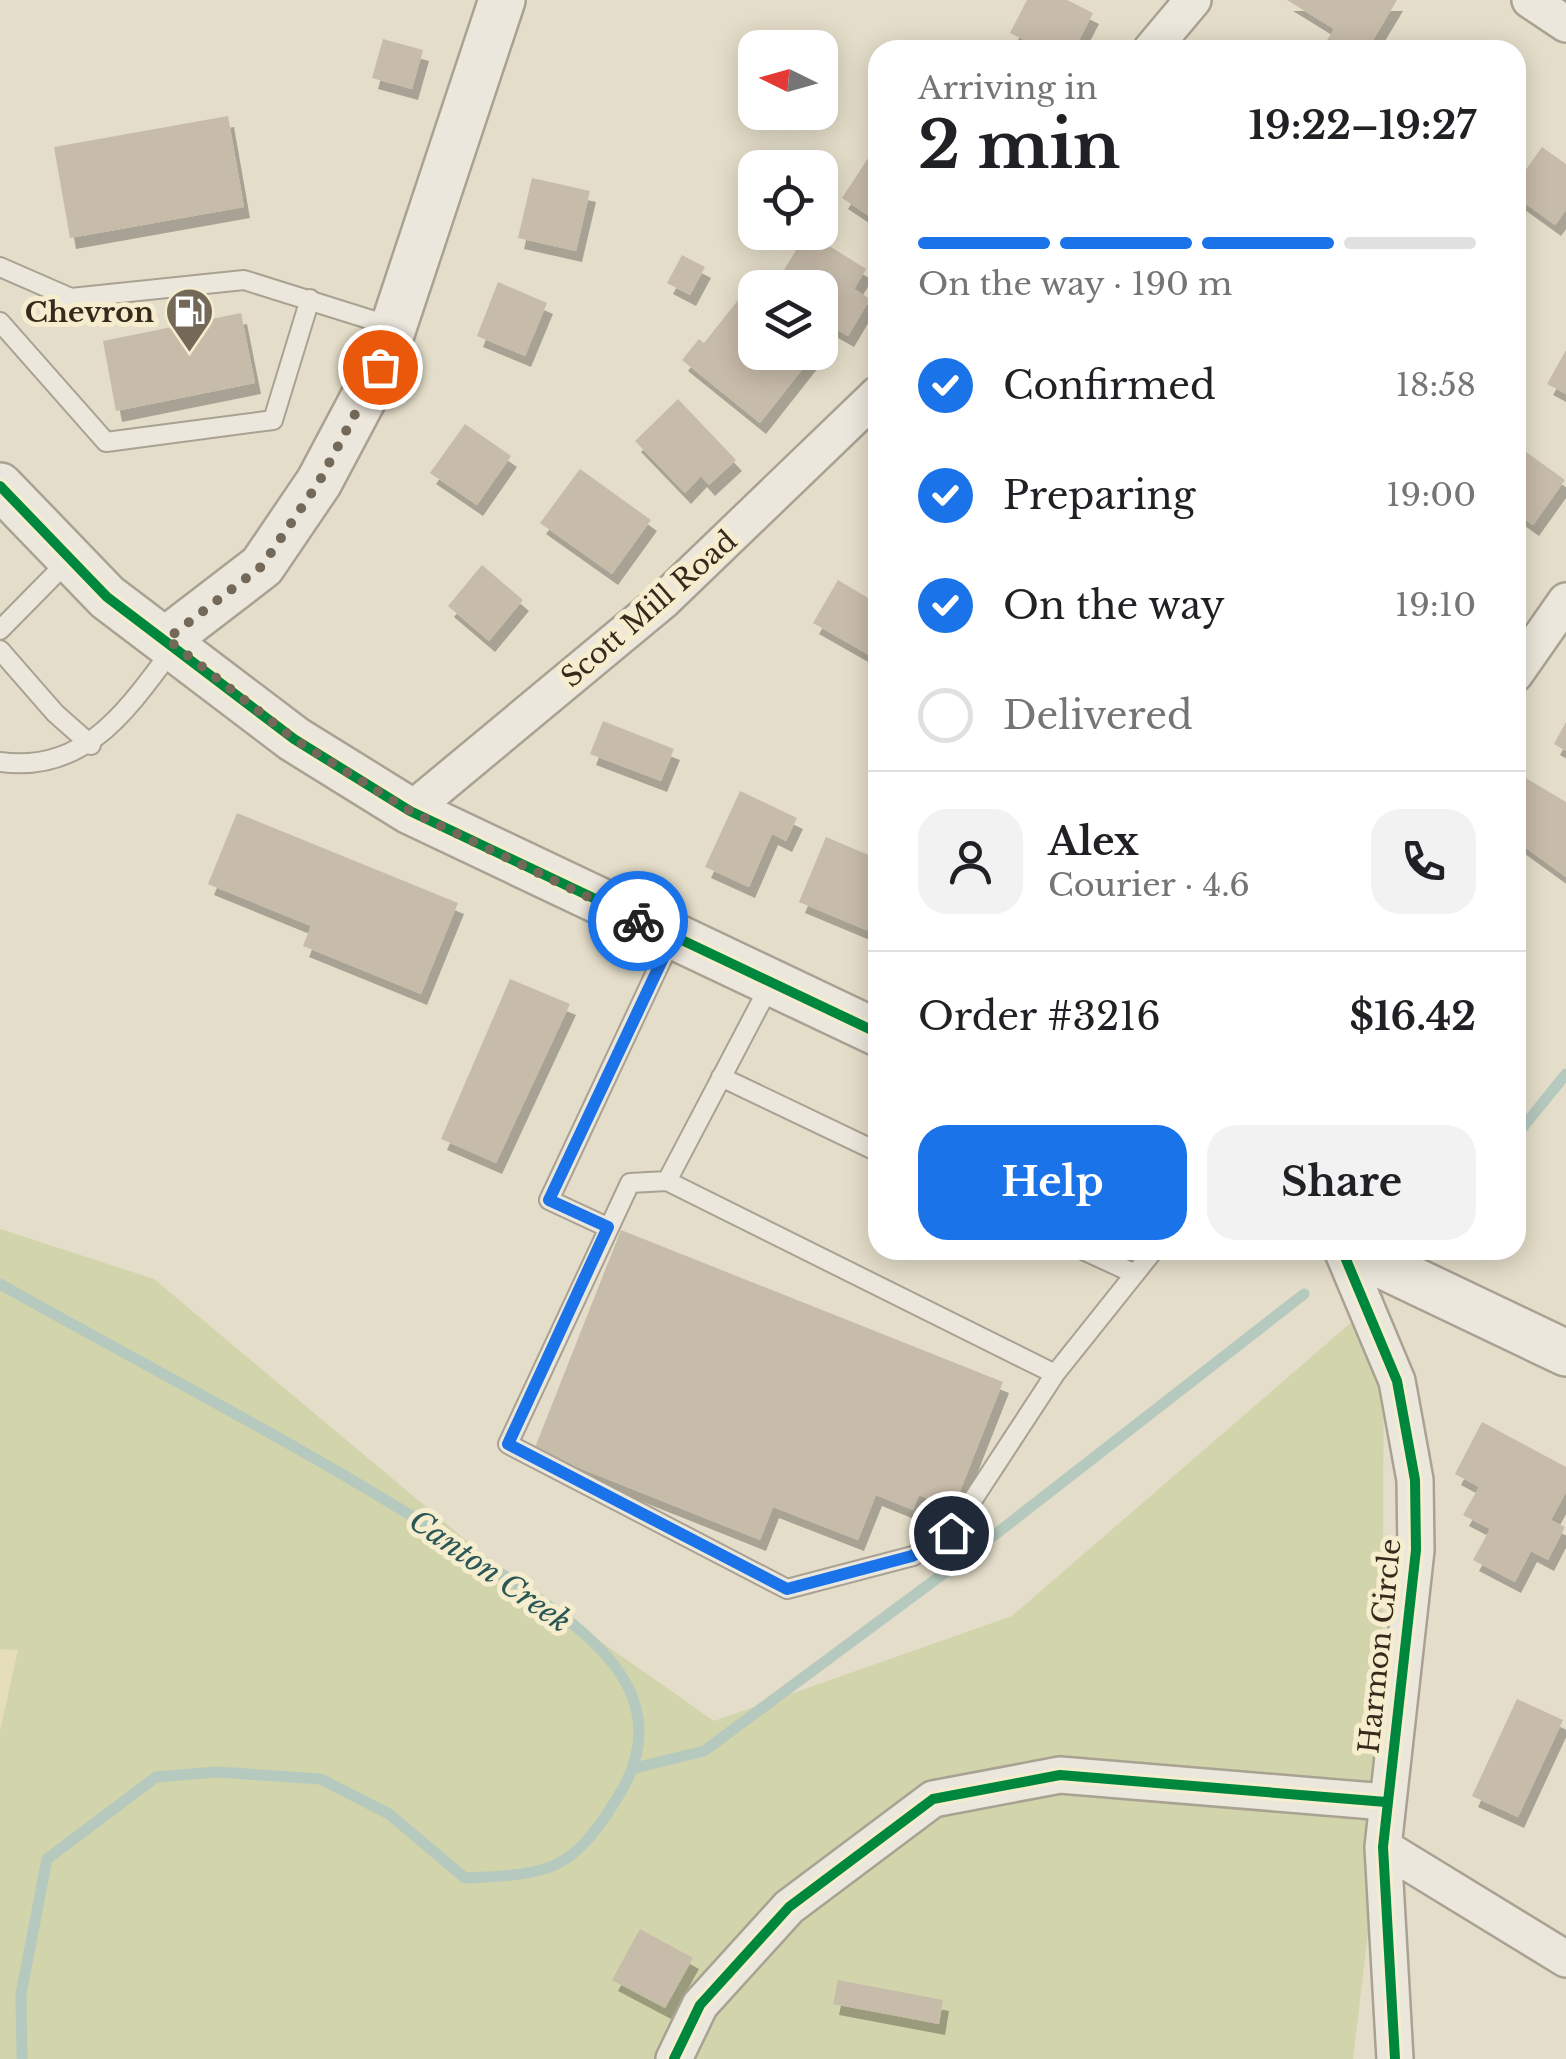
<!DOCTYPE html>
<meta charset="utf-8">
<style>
body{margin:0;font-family:"Libre Baskerville",serif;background:#f2f2f2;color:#202124;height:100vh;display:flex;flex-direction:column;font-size:38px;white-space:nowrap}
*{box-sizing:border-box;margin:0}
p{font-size:32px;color:#757577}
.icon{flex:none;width:55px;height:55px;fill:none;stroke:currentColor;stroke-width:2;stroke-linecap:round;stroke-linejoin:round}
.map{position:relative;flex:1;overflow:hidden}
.drawer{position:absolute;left:868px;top:40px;width:658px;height:1220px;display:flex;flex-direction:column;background:#fff;border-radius:30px;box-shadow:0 5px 25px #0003}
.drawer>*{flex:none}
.needle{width:65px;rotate:275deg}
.buttons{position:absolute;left:738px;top:30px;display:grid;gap:20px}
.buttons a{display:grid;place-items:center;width:100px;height:100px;border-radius:20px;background:#fff;box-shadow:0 5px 25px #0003;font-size:50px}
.pin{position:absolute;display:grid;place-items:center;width:85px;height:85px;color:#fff;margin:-42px;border:5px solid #fff;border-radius:50%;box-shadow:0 2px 10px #0007}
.courier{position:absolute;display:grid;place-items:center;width:100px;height:100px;margin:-50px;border:8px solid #1a73e8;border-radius:50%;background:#fff;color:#222;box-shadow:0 2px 12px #0007}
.overview em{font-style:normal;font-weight:700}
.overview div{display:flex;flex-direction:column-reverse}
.overview{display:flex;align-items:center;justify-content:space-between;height:170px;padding:0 50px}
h1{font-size:65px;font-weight:700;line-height:75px}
.bar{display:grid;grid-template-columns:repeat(4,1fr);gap:15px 10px;align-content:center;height:120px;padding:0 50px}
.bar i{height:12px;border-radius:8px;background:#e0e0e0}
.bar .selected{background:#1a73e8}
.bar p{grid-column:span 4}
.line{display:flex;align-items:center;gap:25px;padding:0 50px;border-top:2px solid #e0e0e0}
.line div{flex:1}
.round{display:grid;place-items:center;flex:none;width:105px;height:105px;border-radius:30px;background:#f2f2f2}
ol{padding:0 50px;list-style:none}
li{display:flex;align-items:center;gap:30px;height:110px}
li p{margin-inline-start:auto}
li .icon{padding:10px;border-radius:50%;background:#1a73e8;color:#fff;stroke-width:4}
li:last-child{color:#757577}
li i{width:55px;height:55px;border:5px solid #e0e0e0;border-radius:50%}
.action{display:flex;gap:20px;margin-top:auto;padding:20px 50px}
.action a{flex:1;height:115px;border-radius:30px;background:#1a73e8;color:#fff;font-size:40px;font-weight:700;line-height:115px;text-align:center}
.action a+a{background:#f2f2f2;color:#202124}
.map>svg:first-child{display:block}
</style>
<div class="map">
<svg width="1566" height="2059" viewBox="0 0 1566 2059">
<defs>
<filter id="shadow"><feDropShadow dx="6" dy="11" stdDeviation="0" flood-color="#0004"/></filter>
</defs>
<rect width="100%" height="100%" fill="#e4ddc9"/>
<!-- farmland -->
<path fill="#e5deb9" d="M 0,1649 L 18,1649 L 0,1731 Z"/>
<!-- green -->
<path fill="#d2d4ab" d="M 0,1229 L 154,1279 L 517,1583 L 714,1721 L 1012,1616 L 1384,1294 L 1382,1816 L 1353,2059 L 0,2059 L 0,1731 L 18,1650 L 0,1649 Z"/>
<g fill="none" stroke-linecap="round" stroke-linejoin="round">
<!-- stream -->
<path stroke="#b6c9be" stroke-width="11" d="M 1515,1137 L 1566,1074
M 0,1284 C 163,1376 332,1461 487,1564 C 531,1594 592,1630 621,1675 C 647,1715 643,1756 619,1795 C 572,1872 552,1874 465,1878 L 389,1814 L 321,1779 L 217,1772 L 156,1777 L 47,1859 L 21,1994 L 22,2059
M 635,1768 L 704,1751 L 974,1551 L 1304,1294"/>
</g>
<!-- building -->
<path fill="#c7bbaa" filter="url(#shadow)" d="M 1027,0 L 1067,0 L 1093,13 L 1074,50 L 1045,50 L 1010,33 Z
M 1287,0 L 1397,0 L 1367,50 L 1321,50 L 1334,29 Z
M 383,39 L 423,50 L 412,89 L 372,78 Z
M 228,116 L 244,207 L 70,238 L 54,147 Z
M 878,143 L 878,222 L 842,198 Z
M 1542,147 L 1566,164 L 1566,210 L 1555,225 L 1515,196 L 1515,185 Z
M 532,178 L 590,191 L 576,251 L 518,238 Z
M 807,232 L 866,269 L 854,289 L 870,299 L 848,336 L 820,320 L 820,288 L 773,288 Z
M 682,255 L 705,267 L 690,295 L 667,283 Z
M 498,282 L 547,303 L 525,356 L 477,336 Z
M 739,299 L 755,311 L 755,352 L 807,352 L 812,357 L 760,423 L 682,360 L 699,339 L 704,343 Z
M 241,313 L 255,383 L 116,411 L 103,341 Z
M 1566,350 L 1566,394 L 1547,384 Z
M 678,399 L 736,460 L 709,485 L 701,476 L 685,493 L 635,441 Z
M 465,424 L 511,456 L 477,505 L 430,473 Z
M 1515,444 L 1565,480 L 1533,525 L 1515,512 Z
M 580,469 L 651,520 L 612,574 L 540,523 Z
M 482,565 L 523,600 L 489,641 L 448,606 Z
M 838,580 L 878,604 L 878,660 L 813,623 Z
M 603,721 L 674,749 L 661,781 L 590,754 Z
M 1566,722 L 1566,751 L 1554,744 Z
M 1519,774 L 1566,802 L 1566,877 L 1515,840 L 1515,780 Z
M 740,791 L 797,818 L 786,841 L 772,834 L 749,887 L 705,867 Z
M 237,813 L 458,903 L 421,994 L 303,946 L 311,926 L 208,884 Z
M 826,837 L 878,859 L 878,917 L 871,932 L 799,902 Z
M 510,979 L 570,1004 L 496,1163 L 441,1139 Z
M 621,1230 L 1003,1382 L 953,1509 L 919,1495 L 913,1510 L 876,1495 L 858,1540 L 773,1507 L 760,1540 L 534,1450 Z
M 1482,1422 L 1566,1467 L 1566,1492 L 1551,1520 L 1565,1527 L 1548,1560 L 1531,1551 L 1515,1582 L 1473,1560 L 1490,1529 L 1463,1515 L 1479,1487 L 1455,1474 Z
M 1517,1699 L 1563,1720 L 1518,1817 L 1472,1796 Z
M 640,1929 L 693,1958 L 665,2008 L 612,1980 Z
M 838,1980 L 943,2000 L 939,2024 L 833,2004 Z"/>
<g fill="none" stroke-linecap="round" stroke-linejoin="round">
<defs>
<path id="service" d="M 0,267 L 71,298 L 244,280 L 394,327
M 0,322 L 106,442 L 273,420 L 310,299
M 0,630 L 70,559
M 0,650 L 55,713 L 91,745
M 0,762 C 87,774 129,707 175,646
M 770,985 L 667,1181 L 1055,1374 L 1154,1250
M 721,1077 L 878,1152
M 667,1181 L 630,1183 L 508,1444 L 787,1589 L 913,1556 L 951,1533 L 1055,1374
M 607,1227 L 549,1200 L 672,938
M 1083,1250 L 1135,1274"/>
<path id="minor" d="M 1530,0 L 1566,24
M 1151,50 L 1193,0
M 1515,674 L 1566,601
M 410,811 L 664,600 L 878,394
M 1342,1250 L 1397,1381 L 1415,1480 L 1416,1550 L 1383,1847 L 1395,2059
M 1383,1847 L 1566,1959
M 674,2059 L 700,2005 L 789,1907 L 933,1799 L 1060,1775 L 1386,1802"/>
<path id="tertiary" d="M 0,486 L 107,597 L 294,739 L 410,811 L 878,1033
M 167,639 L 262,566 L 319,482 L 380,367 L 502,0
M 1350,1250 L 1566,1353"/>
</defs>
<!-- service casing -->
<use href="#service" stroke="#a9a293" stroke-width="22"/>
<!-- minor casing -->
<use href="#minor" stroke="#a9a293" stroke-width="40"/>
<!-- tertiary casing -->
<use href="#tertiary" stroke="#a9a293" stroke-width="50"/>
<!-- service -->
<use href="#service" stroke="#ece7dc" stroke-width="18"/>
<!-- minor -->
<use href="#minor" stroke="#ece7dc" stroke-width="35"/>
<!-- tertiary -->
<use href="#tertiary" stroke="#ece7dc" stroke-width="45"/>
<defs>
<path id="cycleway" d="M 0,486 L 107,597 L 294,739 L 410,811 L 878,1033
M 1342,1250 L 1397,1381 L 1415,1480 L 1416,1550 L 1383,1847 L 1395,2059
M 674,2059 L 700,2005 L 789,1907 L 933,1799 L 1060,1775 L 1386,1802"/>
</defs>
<!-- cycleway casing -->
<use href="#cycleway" stroke="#f6ecce" stroke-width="16"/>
<!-- cycleway -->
<use href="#cycleway" stroke="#00873e" stroke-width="10"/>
</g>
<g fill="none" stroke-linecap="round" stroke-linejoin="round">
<!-- done -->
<path stroke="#746959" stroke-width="10" stroke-dasharray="0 18" d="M 380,367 L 319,482 L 262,566 L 167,639 L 294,739 L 410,811 L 638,921"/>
<!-- route -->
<path stroke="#1a73e8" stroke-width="12" d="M 638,921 L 673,937 L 549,1200 L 608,1227 L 508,1444 L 787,1589 L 912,1556 L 951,1533"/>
</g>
<!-- icons -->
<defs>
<symbol id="fuel-pin" viewBox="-11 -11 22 30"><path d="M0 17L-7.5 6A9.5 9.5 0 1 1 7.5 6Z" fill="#746959" stroke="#f6ecce"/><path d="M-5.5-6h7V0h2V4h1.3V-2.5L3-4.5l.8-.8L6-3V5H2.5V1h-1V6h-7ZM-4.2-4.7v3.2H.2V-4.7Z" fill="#fff"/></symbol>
</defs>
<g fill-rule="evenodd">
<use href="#fuel-pin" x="162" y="284" width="55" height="75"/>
</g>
<g text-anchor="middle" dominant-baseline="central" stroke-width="10" stroke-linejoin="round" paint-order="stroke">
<!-- poi labels -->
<g font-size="28" font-weight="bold" fill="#372a1c" stroke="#f6ecce" text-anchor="end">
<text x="154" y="312">Chevron</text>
</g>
<!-- street labels -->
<g font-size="28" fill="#372a1c" stroke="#f6ecce">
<text transform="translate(649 609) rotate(-41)">Scott Mill Road</text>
<text transform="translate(1380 1646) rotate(-84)">Harmon Circle</text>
</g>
<!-- water labels -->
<g font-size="30" font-style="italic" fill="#2a5756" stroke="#f6ecce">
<text transform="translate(490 1571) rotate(35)">Canton Creek</text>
</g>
</g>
</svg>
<div class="buttons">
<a><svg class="needle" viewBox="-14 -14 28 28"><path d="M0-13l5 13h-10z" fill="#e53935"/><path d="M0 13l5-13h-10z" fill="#757577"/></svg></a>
<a><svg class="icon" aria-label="locate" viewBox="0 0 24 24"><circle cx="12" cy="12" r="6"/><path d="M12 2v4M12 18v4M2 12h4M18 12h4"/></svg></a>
<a><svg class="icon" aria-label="layers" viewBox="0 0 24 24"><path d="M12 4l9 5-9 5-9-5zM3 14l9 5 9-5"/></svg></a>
</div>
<div class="pin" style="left:380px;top:367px;background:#ea580c"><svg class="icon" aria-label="bag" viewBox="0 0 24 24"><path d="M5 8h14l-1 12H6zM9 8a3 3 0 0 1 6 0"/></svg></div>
<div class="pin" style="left:951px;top:1533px;background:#1f2937"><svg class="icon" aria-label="home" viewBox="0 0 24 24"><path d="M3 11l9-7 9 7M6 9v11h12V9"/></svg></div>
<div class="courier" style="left:638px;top:921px"><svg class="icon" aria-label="bike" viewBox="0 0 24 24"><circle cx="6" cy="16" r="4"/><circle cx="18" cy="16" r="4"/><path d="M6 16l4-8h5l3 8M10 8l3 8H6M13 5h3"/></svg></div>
<section class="drawer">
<div class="overview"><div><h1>2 min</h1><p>Arriving in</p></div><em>19:22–19:27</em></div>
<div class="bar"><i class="selected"></i><i class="selected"></i><i class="selected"></i><i></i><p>On the way · 190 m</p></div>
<ol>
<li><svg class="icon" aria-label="check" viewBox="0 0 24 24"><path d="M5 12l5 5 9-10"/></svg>Confirmed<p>18:58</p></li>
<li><svg class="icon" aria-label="check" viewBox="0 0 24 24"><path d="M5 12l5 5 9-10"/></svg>Preparing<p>19:00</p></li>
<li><svg class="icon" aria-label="check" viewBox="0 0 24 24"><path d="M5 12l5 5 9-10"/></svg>On the way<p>19:10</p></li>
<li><i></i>Delivered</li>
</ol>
<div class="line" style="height:180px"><a class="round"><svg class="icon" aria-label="person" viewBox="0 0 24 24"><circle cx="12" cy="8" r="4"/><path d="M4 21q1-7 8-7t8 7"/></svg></a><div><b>Alex</b><p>Courier · 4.6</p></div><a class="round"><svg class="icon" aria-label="phone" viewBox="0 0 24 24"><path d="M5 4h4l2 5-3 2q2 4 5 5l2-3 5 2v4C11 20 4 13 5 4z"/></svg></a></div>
<div class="line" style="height:130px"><div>Order #3216</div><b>$16.42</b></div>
<div class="action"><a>Help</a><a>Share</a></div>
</section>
</div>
